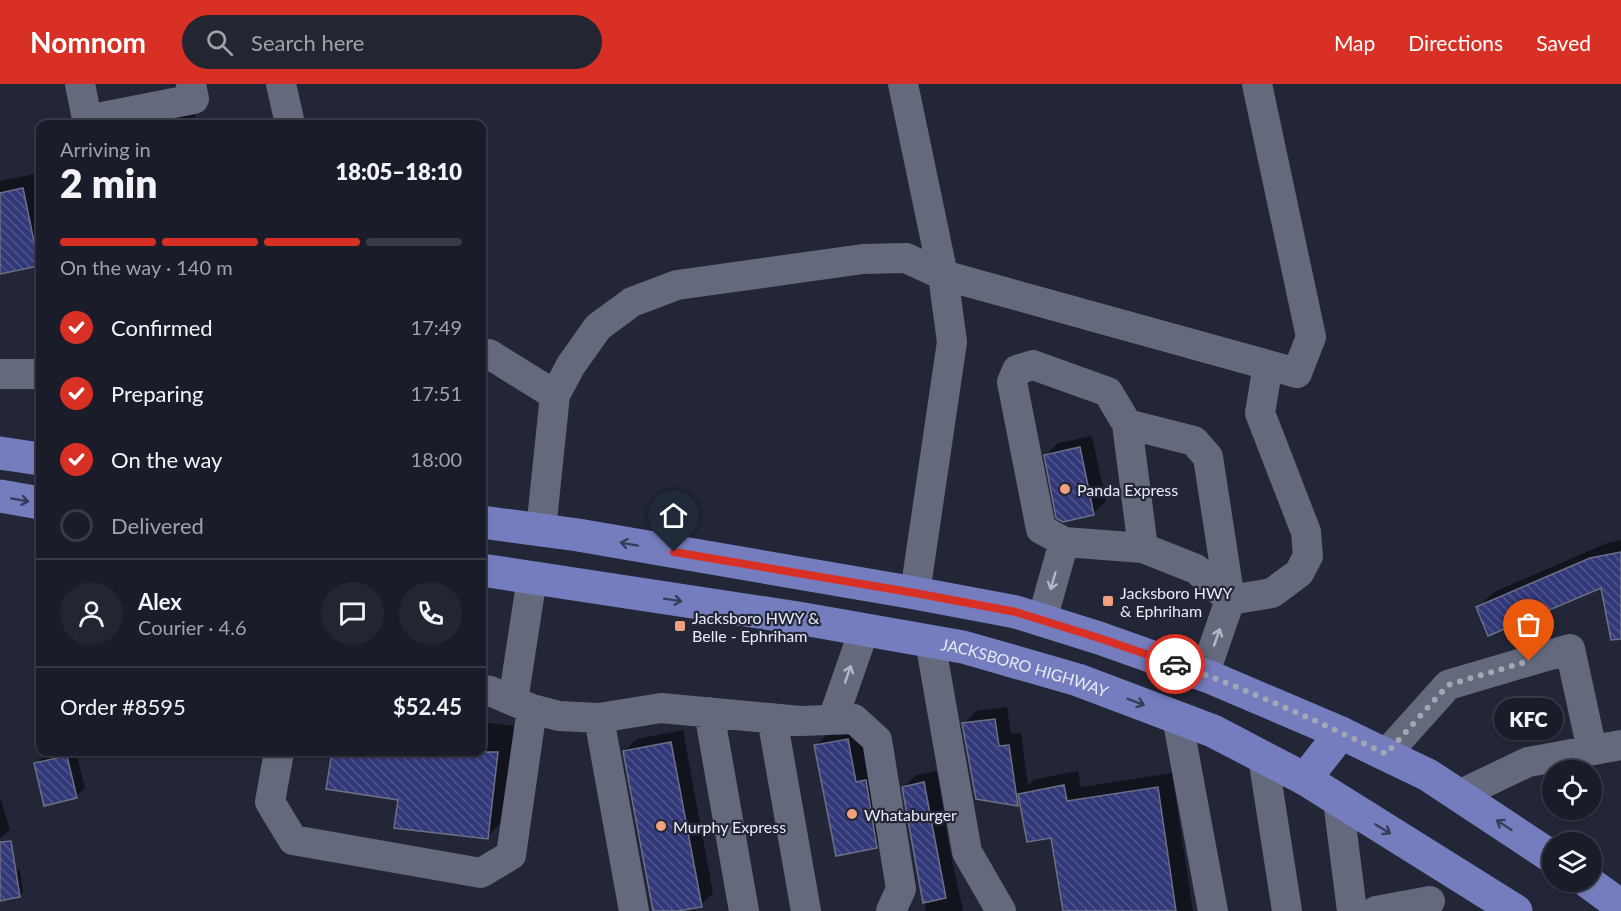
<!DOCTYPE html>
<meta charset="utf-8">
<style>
body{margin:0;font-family:Lato,sans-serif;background:#232531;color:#f1f3f6;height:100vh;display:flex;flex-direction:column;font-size:22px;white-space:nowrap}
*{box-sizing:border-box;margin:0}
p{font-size:20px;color:#9fa1a8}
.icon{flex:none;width:33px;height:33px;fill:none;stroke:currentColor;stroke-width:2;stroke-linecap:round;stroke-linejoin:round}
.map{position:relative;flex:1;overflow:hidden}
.sheet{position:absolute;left:36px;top:36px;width:450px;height:636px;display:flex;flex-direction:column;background:#1a1c29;border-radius:12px;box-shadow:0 2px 4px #0004,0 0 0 2px #383a46}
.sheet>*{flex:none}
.fabs{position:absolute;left:1542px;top:676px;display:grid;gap:12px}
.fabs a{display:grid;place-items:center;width:60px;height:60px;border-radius:50%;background:#1a1c29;box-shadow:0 2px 4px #0004,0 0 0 2px #383a46;font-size:30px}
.pin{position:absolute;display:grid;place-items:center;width:51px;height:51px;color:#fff;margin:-62px -26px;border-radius:50% 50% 50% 0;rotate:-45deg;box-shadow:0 0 6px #0007}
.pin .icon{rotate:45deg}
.courier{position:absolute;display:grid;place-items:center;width:60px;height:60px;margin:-30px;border:4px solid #d93025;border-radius:50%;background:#fff;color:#222;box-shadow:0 2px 8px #0007}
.bubble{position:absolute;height:42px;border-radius:21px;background:#1a1c29;box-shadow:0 2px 4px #0004,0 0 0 2px #383a46;font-size:20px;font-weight:800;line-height:42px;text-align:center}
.head em{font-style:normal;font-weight:800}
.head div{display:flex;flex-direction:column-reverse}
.head{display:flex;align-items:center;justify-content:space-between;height:102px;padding:0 24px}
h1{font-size:39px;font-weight:800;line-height:45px}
.bar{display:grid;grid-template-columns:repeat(4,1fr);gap:9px 6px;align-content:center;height:72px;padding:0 24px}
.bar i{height:8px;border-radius:4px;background:#383a46}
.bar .current{background:#d93025}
.bar p{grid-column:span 4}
.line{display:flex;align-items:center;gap:15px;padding:0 24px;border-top:2px solid #383a46}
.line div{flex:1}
.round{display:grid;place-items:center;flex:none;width:63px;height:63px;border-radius:32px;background:#232531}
ol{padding:0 24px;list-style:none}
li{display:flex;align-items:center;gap:18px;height:66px}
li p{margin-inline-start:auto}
li .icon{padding:6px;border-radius:50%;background:#d93025;color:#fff;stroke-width:4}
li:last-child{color:#9fa1a8}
li i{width:33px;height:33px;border:3px solid #383a46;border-radius:50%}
header{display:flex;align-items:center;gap:36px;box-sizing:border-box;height:84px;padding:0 30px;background:#d93025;color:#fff}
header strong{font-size:28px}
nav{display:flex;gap:33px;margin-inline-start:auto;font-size:21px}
.search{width:420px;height:54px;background:#232531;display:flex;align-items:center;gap:15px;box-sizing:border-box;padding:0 21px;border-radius:33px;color:#9fa1a8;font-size:22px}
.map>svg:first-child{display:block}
</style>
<header>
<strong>Nomnom</strong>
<div class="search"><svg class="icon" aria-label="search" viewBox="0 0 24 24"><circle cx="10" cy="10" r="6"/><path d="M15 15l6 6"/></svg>Search here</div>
<nav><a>Map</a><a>Directions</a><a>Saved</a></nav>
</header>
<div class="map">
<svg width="1621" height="827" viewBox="0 0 1621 827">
<defs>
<pattern id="building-back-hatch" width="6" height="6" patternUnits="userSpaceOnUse" patternTransform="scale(1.5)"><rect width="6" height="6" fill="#333879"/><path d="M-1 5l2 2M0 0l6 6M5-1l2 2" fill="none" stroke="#51558d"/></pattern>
</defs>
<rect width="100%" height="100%" fill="#232637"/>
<!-- shadow -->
<path fill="#0007" d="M 193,21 L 197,40 L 139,40 Z
M 39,89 L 40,178 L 38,181 L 0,188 L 0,97 Z
M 1092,352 L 1106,417 L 1093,430 L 1046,371 L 1058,359 Z
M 1621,456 L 1621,554 L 1603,502 L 1477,524 L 1494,508 L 1607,459 Z
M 1007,623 L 1011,650 L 1021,649 L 1028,701 L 1035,695 L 1078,687 L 1081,703 L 1172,689 L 1193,827 L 1064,827 L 1053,752 L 1021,717 L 1017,720 L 964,640 L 976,627 Z
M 482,638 L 514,642 L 502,738 L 487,753 L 399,714 L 328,703 L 334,668 L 482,668 Z
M 860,643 L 889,750 L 876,762 L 816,662 L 828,649 Z
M 683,646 L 713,809 L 701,821 L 669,827 L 654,827 L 624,667 L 637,655 Z
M 63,668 L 76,668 L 85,704 L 76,712 L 36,680 L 44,672 Z
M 937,687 L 949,761 L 963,827 L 926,827 L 904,703 L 916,691 Z
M 0,712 L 10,746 L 0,754 Z
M 20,786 L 23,808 L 20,812 L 0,815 L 0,789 Z"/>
<!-- building -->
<path fill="url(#building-back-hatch)" stroke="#6c7085" stroke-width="1.5" d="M 23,104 L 39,182 L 0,190 L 0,109 Z
M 1080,363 L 1094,431 L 1063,438 L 1056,434 L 1044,371 Z
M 1621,468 L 1621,555 L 1611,556 L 1601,504 L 1488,552 L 1476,523 L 1590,474 Z
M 995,635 L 999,662 L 1009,661 L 1018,722 L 976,715 L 962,639 Z
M 848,655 L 856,698 L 866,696 L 877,764 L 836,772 L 814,661 Z
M 671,658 L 702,823 L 677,827 L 653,827 L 623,667 Z
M 332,668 L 498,668 L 488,755 L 394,744 L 398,716 L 326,705 Z
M 67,672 L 77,714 L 44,722 L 34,679 Z
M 924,698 L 946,814 L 923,819 L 902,703 Z
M 1064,701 L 1067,717 L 1158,703 L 1176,827 L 1063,827 L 1051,754 L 1027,758 L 1018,710 Z
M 11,757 L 20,813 L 0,817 L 0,758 Z"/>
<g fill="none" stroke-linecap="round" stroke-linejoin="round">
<!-- minor -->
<path stroke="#65697e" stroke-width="30" d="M 80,0 L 88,40
M 281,0 L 290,40
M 903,0 L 943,191 L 952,258 L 915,509
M 87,36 L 194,15 L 191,0
M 482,269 L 489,270 L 555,311
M 0,290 L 40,290
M 1127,340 L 1143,464
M 541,446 L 555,311 L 571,281 L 598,243 L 632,218 L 677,201 L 863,175 L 906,174 L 943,191 L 1297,289 L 1311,253 L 1257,0
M 1230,516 L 1272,509 L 1299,489 L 1308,472 L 1306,448 L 1260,329 L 1268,281
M 1042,536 L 1064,458
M 930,557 L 967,768 L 1001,827
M 1204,591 L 1230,516 L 1208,373 L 1194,357 L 1127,340 L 1108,308 L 1033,281 L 1017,286 L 1012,298 L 1041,445 L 1064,458 L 1143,464 L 1196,485 L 1230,516
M 482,606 L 490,607 L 532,625 L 559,632 L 599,634 L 661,624 L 801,637 L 854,635 L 877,656 L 901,805 L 891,827
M 513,617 L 532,494
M 709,628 L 744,827
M 1177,633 L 1213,827
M 599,634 L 634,827
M 772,634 L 806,827
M 833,635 L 864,546
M 279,668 L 270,718 L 293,756 L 481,789 L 511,771 L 532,625
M 1386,670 L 1448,601 L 1570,565 L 1592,666
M 1263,673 L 1287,827
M 1459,711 L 1528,678 L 1621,661
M 1338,716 L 1352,827
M 1376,827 L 1430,817"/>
<!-- major -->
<g stroke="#757dbe" stroke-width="33">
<path d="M 0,369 L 40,375"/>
<path d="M 0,412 L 40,419"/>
<path d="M 482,438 L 578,451 L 915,509 L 1016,528 L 1099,554 L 1212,594 L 1341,649 L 1428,691 L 1552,773"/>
<path id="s1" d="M 482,486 L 798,534 L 963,563 L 1078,596 L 1213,647 L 1305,695 L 1516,827"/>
<path d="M 1305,695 L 1341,649"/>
<path d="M 1588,798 L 1621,822"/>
</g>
</g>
<!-- one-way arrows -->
<defs><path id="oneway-shaft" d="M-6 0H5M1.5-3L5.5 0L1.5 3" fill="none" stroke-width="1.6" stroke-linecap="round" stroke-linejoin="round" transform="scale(1.5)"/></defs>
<g stroke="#383c59">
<use href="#oneway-shaft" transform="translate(20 416) rotate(10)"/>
<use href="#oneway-shaft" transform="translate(629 460) rotate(-170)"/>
<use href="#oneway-shaft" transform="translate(673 516) rotate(9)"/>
<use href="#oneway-shaft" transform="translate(1136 618) rotate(21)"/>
<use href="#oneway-shaft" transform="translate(1504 741) rotate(-147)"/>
<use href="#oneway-shaft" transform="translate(1383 745) rotate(32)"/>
</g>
<g stroke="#b4b7c7">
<use href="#oneway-shaft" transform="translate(1053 497) rotate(106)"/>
<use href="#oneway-shaft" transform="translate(1217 553) rotate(-71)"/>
<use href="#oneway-shaft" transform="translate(848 590) rotate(-71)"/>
</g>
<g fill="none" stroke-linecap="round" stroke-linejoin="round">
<!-- done -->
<path stroke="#a3a6b4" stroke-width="6" stroke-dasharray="0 10.8" d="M 1175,580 C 1247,605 1317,637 1386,670 L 1448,601 L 1529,577"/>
<!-- route -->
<path stroke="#d93025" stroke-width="8" d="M 674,468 L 915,509 L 1016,528 L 1099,554 L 1175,580"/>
</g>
<!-- markers -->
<g fill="#f1a17d" stroke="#232637" stroke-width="2">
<circle cx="1065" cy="405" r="6"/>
<rect x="1102" y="511" width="12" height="12" rx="3"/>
<rect x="674" y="536" width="12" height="12" rx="3"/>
<circle cx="852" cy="730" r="6"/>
<circle cx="661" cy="742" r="6"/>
</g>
<g text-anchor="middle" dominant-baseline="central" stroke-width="4.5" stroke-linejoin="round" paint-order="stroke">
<!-- poi labels -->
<g font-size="16" fill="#e8ebf7" stroke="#232637" text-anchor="start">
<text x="1077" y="405">Panda Express</text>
<text x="1120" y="508">Jacksboro HWY<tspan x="1120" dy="18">&amp; Ephriham</tspan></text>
<text x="692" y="533">Jacksboro HWY &amp;<tspan x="692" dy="18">Belle - Ephriham</tspan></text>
<text x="864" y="730">Whataburger</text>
<text x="673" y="742">Murphy Express</text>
</g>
<!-- street labels -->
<g font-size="16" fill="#e8ebf7" stroke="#232637">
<text stroke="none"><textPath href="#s1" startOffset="552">JACKSBORO HIGHWAY</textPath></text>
</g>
</g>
</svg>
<div class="fabs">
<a><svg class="icon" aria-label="locate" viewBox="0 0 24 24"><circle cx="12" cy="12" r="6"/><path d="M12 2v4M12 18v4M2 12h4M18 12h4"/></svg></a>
<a><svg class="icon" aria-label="layers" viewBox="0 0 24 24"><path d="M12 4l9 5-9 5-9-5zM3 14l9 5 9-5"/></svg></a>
</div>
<div class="pin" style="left:1529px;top:577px;background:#ea580c"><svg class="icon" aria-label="bag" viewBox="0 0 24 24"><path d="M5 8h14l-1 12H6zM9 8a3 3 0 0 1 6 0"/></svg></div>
<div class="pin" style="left:674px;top:468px;background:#1f2937"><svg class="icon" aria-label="home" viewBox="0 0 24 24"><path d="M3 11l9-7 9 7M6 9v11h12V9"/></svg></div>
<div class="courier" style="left:1175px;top:580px"><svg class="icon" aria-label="car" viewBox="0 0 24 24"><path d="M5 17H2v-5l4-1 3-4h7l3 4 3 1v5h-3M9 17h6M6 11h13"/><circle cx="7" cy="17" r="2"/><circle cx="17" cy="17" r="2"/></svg></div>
<div class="bubble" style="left:1494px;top:614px;width:69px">KFC</div>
<section class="sheet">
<div class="head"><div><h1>2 min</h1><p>Arriving in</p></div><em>18:05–18:10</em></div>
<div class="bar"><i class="current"></i><i class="current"></i><i class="current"></i><i></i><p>On the way · 140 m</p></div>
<ol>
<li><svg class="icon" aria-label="check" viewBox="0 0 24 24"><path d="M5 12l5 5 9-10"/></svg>Confirmed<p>17:49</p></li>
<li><svg class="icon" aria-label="check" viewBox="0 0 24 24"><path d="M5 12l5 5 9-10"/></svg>Preparing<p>17:51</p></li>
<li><svg class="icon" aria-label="check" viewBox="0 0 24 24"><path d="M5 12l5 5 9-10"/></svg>On the way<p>18:00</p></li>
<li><i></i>Delivered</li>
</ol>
<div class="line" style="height:108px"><a class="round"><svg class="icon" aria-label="person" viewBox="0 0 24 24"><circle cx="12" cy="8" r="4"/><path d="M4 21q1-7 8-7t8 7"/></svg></a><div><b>Alex</b><p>Courier · 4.6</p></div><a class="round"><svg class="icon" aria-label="chat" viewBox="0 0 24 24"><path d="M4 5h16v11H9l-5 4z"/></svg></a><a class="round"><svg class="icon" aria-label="phone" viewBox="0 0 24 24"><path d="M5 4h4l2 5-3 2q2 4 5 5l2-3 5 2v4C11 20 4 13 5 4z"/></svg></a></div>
<div class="line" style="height:78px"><div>Order #8595</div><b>$52.45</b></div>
</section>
</div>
